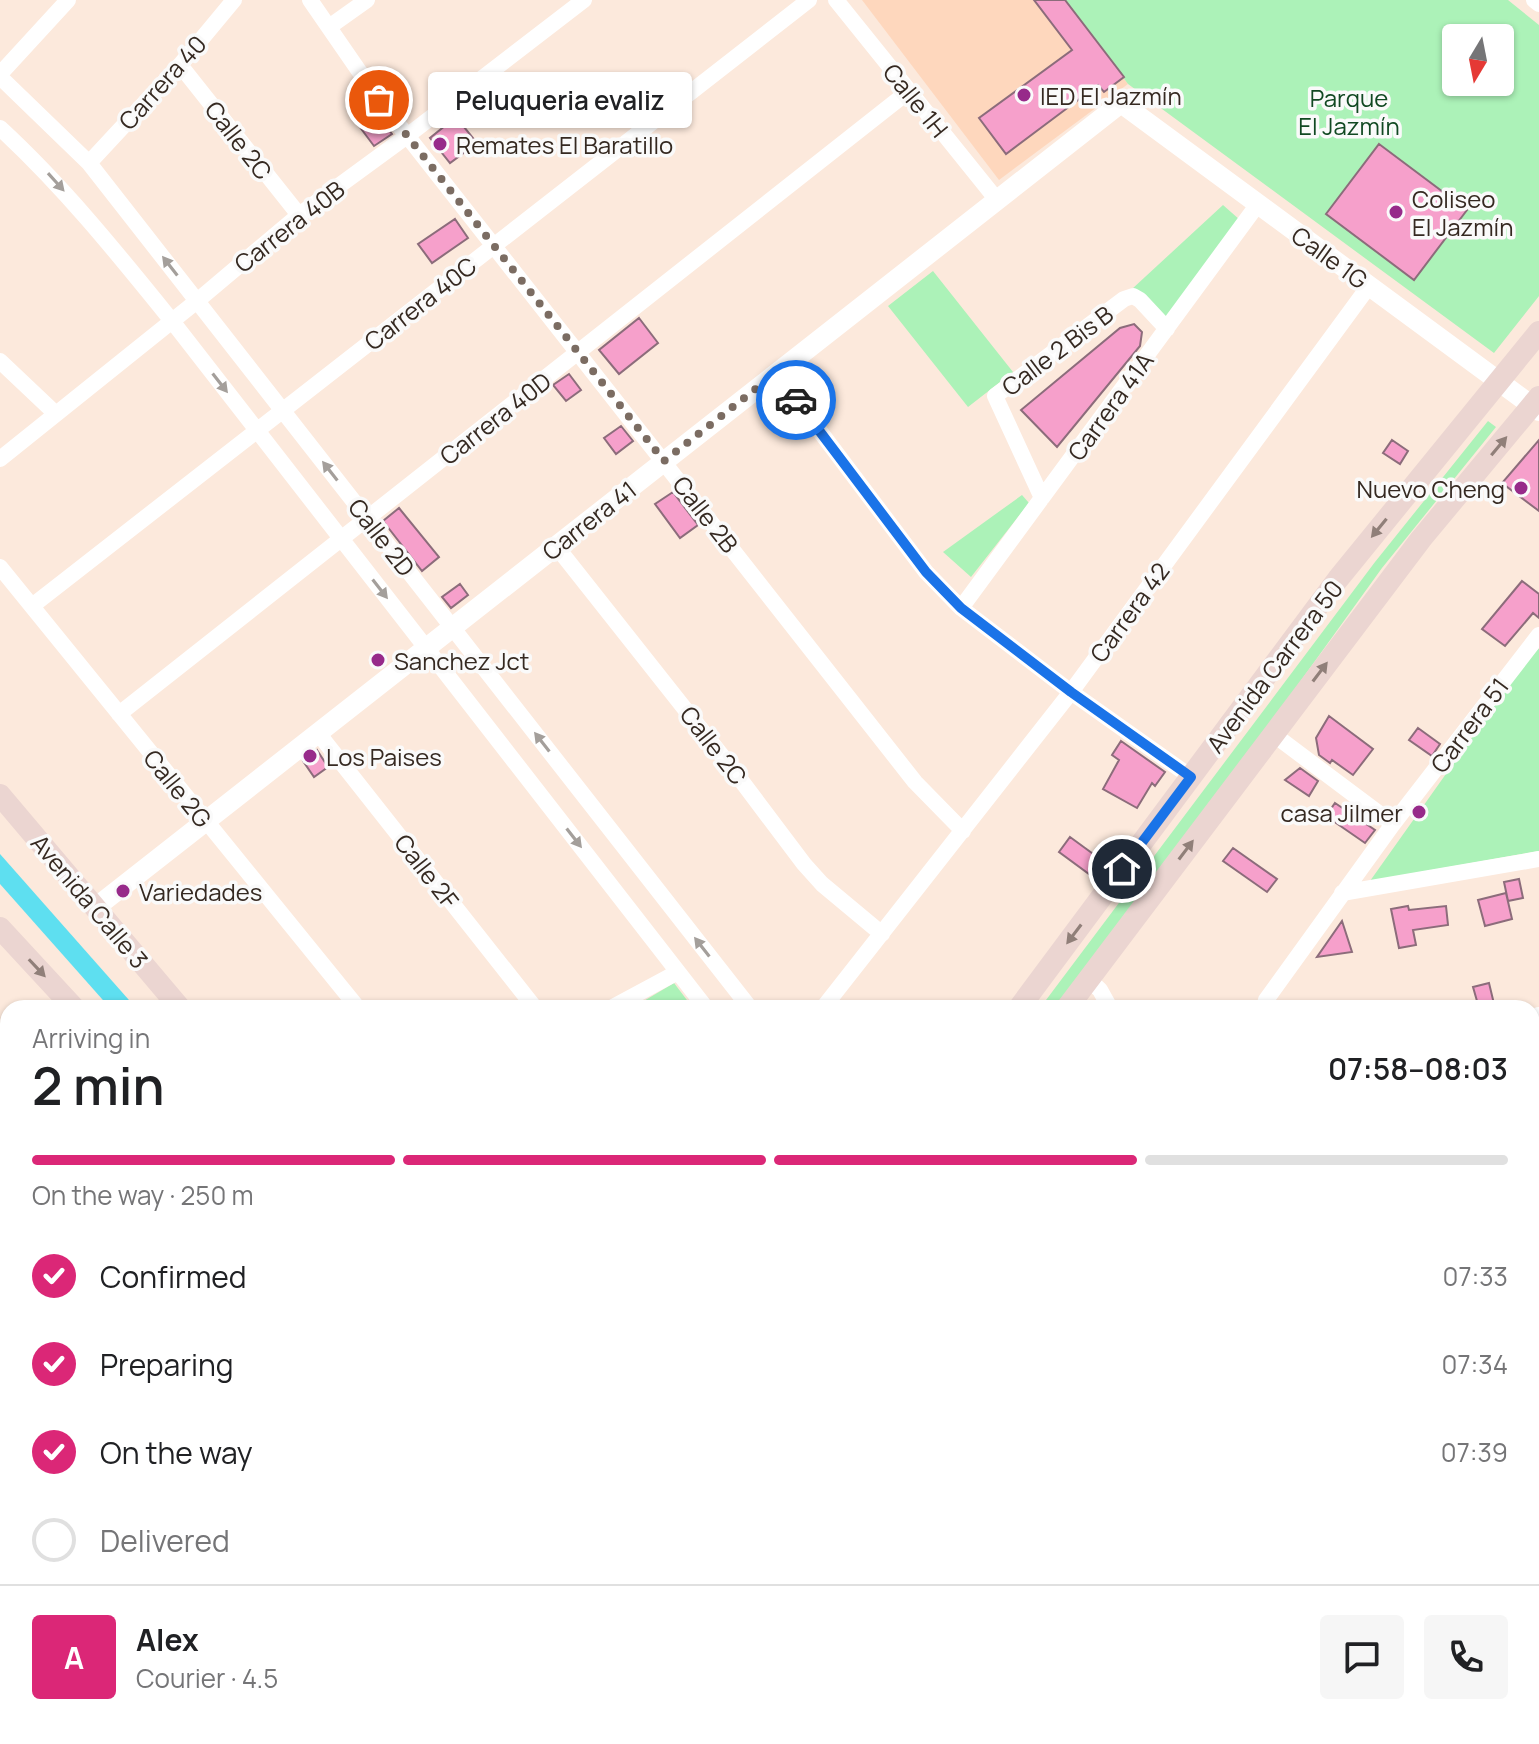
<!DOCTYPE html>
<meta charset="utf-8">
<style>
body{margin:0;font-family:Manrope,sans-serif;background:#f6f6f6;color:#202124;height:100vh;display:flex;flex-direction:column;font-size:30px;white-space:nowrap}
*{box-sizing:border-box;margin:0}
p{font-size:26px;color:#757577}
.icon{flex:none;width:44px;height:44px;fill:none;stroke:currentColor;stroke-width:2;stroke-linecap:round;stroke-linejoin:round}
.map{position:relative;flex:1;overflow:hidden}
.drawer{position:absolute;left:0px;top:1000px;width:1540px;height:744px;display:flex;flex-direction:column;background:#fff;border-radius:24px 24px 0 0;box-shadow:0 2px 6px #0004}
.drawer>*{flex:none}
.needle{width:52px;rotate:190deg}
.controls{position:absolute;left:1442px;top:24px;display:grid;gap:16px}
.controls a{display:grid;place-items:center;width:72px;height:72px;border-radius:8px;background:#fff;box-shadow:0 2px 6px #0004;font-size:40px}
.pin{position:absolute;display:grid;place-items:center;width:68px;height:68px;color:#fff;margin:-34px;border:4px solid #fff;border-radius:50%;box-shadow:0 2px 8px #0007}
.courier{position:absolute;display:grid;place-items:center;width:80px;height:80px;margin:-40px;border:6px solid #1a73e8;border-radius:50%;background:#fff;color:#222;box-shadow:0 2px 10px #0007}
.bubble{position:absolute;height:56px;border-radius:8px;background:#fff;box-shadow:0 2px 6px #0004;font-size:26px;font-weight:600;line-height:56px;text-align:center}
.head em{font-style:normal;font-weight:600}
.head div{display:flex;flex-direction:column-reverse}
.head{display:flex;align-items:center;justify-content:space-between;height:136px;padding:0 32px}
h1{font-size:52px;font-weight:600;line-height:60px}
.bar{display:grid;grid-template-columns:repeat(4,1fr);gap:12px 8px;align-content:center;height:96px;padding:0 32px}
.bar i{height:10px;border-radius:6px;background:#e0e0e0}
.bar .on{background:#db2777}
.bar p{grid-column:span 4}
.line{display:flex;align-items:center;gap:20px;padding:0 32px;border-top:2px solid #e0e0e0}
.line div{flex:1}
.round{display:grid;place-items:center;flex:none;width:84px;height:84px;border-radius:8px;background:#f6f6f6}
ol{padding:0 32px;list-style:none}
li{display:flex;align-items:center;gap:24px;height:88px}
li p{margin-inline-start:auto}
li .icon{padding:8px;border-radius:50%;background:#db2777;color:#fff;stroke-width:4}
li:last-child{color:#757577}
li i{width:44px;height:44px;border:4px solid #e0e0e0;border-radius:50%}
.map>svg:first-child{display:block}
</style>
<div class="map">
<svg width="1539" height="1744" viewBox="0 0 1539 1744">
<rect width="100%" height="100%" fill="#fce9dc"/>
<!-- built -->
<path fill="#fed7bd" d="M 862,0 L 1065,0 L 1128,84 L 999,180 Z
M 1369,1736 L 1501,1736 L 1502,1740 L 1482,1744 L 1371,1744 Z"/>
<!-- green -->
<path fill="#acf2b8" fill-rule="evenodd" d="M 1065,0 L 1508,0 L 1539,25 L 1539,296 L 1494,353 L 1128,84 ZM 1456,38 L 1500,38 L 1500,82 L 1456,82 Z
M 1223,205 L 1240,220 L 1168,319 L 1132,289 Z
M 933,271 L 1013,372 L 968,407 L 888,306 Z
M 1488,421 L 1496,427 L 1382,568 L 1266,729 L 1056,1008 L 1040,1008 L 1375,562 Z
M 1022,495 L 1029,503 L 971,577 L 943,552 Z
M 1539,648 L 1539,851 L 1370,881 L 1519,671 Z
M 674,983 L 693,1008 L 632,1008 Z
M 1539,1321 L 1539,1403 L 1532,1404 L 1532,1323 Z
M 8,1634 L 8,1716 L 0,1718 L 0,1636 Z
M 1181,1736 L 1369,1736 L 1371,1744 L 1183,1744 Z"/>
<!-- water -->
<path fill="#5edff0" d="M 0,854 L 136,1008 L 110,1008 L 0,884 Z"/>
<!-- building -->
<path fill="#f6a0cb" stroke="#8c6c7b" stroke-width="2" d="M 1034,0 L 1065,0 L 1124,77 L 1104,92 L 1098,85 L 1006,154 L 979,118 L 1072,50 Z
M 366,101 L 392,134 L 374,146 L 350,114 Z
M 456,117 L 477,143 L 450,163 L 430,138 Z
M 1379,144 L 1467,210 L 1414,280 L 1326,214 Z
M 455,219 L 468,238 L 432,263 L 418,244 Z
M 639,318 L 658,343 L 619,374 L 599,350 Z
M 1134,324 L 1142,332 L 1140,346 L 1057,447 L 1021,410 L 1120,328 Z
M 569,374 L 581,390 L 566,401 L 553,385 Z
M 621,426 L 633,441 L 616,454 L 604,438 Z
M 1392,440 L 1408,451 L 1400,464 L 1383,453 Z
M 1539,440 L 1539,511 L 1502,483 Z
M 673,492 L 698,525 L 680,538 L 655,504 Z
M 399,508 L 439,557 L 422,571 L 383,521 Z
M 1522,581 L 1539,594 L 1539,618 L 1533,613 L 1505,646 L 1482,629 Z
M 460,584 L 468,595 L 451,608 L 442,597 Z
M 1329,716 L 1373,749 L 1353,775 L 1332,760 L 1330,763 L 1319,755 L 1316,738 Z
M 1418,728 L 1440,744 L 1432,756 L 1409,740 Z
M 1121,741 L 1165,772 L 1155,786 L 1152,783 L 1137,808 L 1103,789 L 1119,760 L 1112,755 Z
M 317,750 L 328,767 L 314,777 L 303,761 Z
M 1300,768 L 1318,781 L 1309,796 L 1285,780 Z
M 1335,803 L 1375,830 L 1365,843 L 1326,816 Z
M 1070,837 L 1100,859 L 1089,874 L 1059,852 Z
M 1233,848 L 1277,879 L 1267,892 L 1223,861 Z
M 1519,879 L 1523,898 L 1508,901 L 1504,882 Z
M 1506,893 L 1512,919 L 1485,926 L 1478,900 Z
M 1408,906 L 1409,910 L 1446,906 L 1448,925 L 1413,930 L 1416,945 L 1399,948 L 1391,909 Z
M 1342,921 L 1352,952 L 1317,957 Z
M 1489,983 L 1495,1008 L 1479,1008 L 1473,987 Z"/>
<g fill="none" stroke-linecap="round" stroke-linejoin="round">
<!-- minor -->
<path stroke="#fff" stroke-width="16" d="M 310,0 L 379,100 L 915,782 L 963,831
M 836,0 L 997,200
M 1534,0 L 1539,4
M 329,27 L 367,0
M 180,65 L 299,215
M 0,74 L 68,0
M 0,77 L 89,163 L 750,1008
M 0,128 C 64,187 117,253 172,321 L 706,1008
M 89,163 L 180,65 L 234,0
M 0,361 L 56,414
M 776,373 L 926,572 L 961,608 L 1071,692 L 1191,777
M 0,459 L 197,301 L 299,215 L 407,136 L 584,0
M 1042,498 L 995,396 L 1124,299 L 1133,296 L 1140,300 L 1167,329
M 556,546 L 734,771 L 804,864 L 822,884 L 882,934
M 0,567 L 358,1008
M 32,606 L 809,0
M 961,608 L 1258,204
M 119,714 L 909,91
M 318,733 L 535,1008
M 1273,734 L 1393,824
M 1342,893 L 1539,859
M 1088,979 L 1100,990 L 1110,1008
M 611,1008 L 678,972
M 823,1008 L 1071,692 L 1369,286
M 1264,1008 L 1266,1000 L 1393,824 L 1539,635
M 1532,1017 L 1539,1015
M 1532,1155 L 1539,1153
M 0,1221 L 8,1219
M 0,1312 L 8,1349
M 1532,1564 L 1539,1563
M 1174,1736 L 1176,1744
M 1519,1744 L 1539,1740"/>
<!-- tertiary -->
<path stroke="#fff" stroke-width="20" d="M 95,908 L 1121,103 L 1539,411
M 0,1086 L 8,1084
M 1532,1305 L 1539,1304
M 1532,1413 L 1539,1411
M 0,1619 L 8,1617
M 0,1730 L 8,1728"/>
<!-- secondary -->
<path stroke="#ebd5d1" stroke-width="22" d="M 0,795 L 180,1008
M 0,928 L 74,1008
M 1019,1008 L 1338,579 L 1539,332
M 1067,1008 L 1421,539 L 1539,397
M 678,1736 L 686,1744
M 774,1736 L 781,1744
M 500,1744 L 505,1736
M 542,1744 L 547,1736"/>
</g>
<!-- one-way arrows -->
<defs><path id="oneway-solid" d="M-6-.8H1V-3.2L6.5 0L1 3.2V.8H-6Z" transform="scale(2)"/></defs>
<g fill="#a49f9b">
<use href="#oneway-solid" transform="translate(56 182) rotate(48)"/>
<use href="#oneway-solid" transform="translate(170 266) rotate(-128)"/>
<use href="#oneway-solid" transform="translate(220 383) rotate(52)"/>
<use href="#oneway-solid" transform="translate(330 471) rotate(-128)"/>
<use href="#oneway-solid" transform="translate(380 589) rotate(52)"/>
<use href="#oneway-solid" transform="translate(542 742) rotate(-128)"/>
<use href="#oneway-solid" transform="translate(574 838) rotate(52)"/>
<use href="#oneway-solid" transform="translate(702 947) rotate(-128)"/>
</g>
<g fill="#907f79">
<use href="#oneway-solid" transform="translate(1499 446) rotate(-50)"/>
<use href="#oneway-solid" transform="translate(1379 528) rotate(129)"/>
<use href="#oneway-solid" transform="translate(1320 672) rotate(-53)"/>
<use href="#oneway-solid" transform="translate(1186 850) rotate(-53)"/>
<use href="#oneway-solid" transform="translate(1074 934) rotate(127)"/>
<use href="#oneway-solid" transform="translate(37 968) rotate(47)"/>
</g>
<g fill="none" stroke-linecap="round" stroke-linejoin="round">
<!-- done -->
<path stroke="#7b6c62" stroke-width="8" stroke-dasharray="0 14.4" d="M 379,100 L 664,461 L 776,373 L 796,400"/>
<!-- route -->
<path stroke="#1a73e8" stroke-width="10" d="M 796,400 L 926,572 L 961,608 L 1071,692 L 1191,777 L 1122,869"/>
</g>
<!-- markers -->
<g fill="#972a8a" stroke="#fafafa" stroke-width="3">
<circle cx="1024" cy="95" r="8"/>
<circle cx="440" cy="144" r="8"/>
<circle cx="1396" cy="212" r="8"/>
<circle cx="1521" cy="488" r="8"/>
<circle cx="378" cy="660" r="8"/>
<circle cx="310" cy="756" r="8"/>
<circle cx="1419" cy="812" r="8"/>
<circle cx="123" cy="891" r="8"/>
</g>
<g text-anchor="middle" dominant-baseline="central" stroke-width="7" stroke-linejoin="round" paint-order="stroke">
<!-- street labels -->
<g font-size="24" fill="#352921" stroke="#fafafa">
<text transform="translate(162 82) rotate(-48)">Carrera 40</text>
<text transform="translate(916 100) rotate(51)">Calle 1H</text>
<text transform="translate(239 140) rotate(52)">Calle 2C</text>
<text transform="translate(289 226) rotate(-38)">Carrera 40B</text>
<text transform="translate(1330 257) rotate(36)">Calle 1G</text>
<text transform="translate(420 303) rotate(-38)">Carrera 40C</text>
<text transform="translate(1057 350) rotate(-37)">Calle 2 Bis B</text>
<text transform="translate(1110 406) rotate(-54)">Carrera 41A</text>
<text transform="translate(495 418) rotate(-38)">Carrera 40D</text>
<text transform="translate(706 514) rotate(52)">Calle 2B</text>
<text transform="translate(589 520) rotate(-38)">Carrera 41</text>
<text transform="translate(382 537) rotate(52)">Calle 2D</text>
<text transform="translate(1129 612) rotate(-54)">Carrera 42</text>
<text transform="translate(1274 666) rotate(-53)">Avenida Carrera 50</text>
<text transform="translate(1469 725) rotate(-53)">Carrera 51</text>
<text transform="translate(714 745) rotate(52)">Calle 2C</text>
<text transform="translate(178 788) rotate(51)">Calle 2G</text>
<text transform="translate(427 871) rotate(52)">Calle 2F</text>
<text transform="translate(90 901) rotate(50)">Avenida Calle 3</text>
</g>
<!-- poi labels -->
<g font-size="24" fill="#352921" stroke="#fafafa" text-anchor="start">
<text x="1040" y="95">IED El Jazmín</text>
<text x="456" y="144">Remates El Baratillo</text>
<text x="1412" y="198">Coliseo<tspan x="1412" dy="28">El Jazmín</tspan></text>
<text x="1505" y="488" text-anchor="end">Nuevo Cheng</text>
<text x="394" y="660">Sanchez Jct</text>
<text x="326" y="756">Los Paises</text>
<text x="1403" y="812" text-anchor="end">casa Jilmer</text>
<text x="139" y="891">Variedades</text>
</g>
<!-- park labels -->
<g font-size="24" fill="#114922" stroke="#fafafa">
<text x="1349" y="97">Parque<tspan x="1349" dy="28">El Jazmín</tspan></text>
</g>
</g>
</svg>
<div class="controls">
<a><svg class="needle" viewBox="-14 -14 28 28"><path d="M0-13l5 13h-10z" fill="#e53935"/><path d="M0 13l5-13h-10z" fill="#757577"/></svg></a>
</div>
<div class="pin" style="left:379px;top:100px;background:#ea580c"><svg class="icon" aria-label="bag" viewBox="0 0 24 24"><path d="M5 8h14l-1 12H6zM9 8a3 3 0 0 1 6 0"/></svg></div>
<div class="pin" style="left:1122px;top:869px;background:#1f2937"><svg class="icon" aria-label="home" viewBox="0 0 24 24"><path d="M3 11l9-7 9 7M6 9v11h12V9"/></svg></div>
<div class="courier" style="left:796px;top:400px"><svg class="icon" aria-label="car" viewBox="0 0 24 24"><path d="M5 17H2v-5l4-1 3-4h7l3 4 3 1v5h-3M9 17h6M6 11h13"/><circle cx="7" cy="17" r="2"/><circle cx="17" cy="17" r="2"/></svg></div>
<div class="bubble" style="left:428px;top:72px;width:264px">Peluqueria evaliz</div>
<section class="drawer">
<div class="head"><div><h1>2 min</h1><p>Arriving in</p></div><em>07:58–08:03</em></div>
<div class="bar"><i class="on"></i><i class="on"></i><i class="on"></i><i></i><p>On the way · 250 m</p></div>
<ol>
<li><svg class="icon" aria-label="check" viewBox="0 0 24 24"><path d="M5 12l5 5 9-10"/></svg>Confirmed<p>07:33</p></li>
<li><svg class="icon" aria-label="check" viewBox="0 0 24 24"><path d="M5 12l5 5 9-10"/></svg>Preparing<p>07:34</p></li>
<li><svg class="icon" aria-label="check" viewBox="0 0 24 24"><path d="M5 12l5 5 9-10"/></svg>On the way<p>07:39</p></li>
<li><i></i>Delivered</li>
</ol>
<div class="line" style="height:144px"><b class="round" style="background:#db2777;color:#fff">A</b><div><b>Alex</b><p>Courier · 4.5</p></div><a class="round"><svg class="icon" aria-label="chat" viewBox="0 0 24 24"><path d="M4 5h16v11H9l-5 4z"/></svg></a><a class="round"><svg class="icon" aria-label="phone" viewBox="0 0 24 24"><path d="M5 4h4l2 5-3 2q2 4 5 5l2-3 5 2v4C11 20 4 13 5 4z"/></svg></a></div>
</section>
</div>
